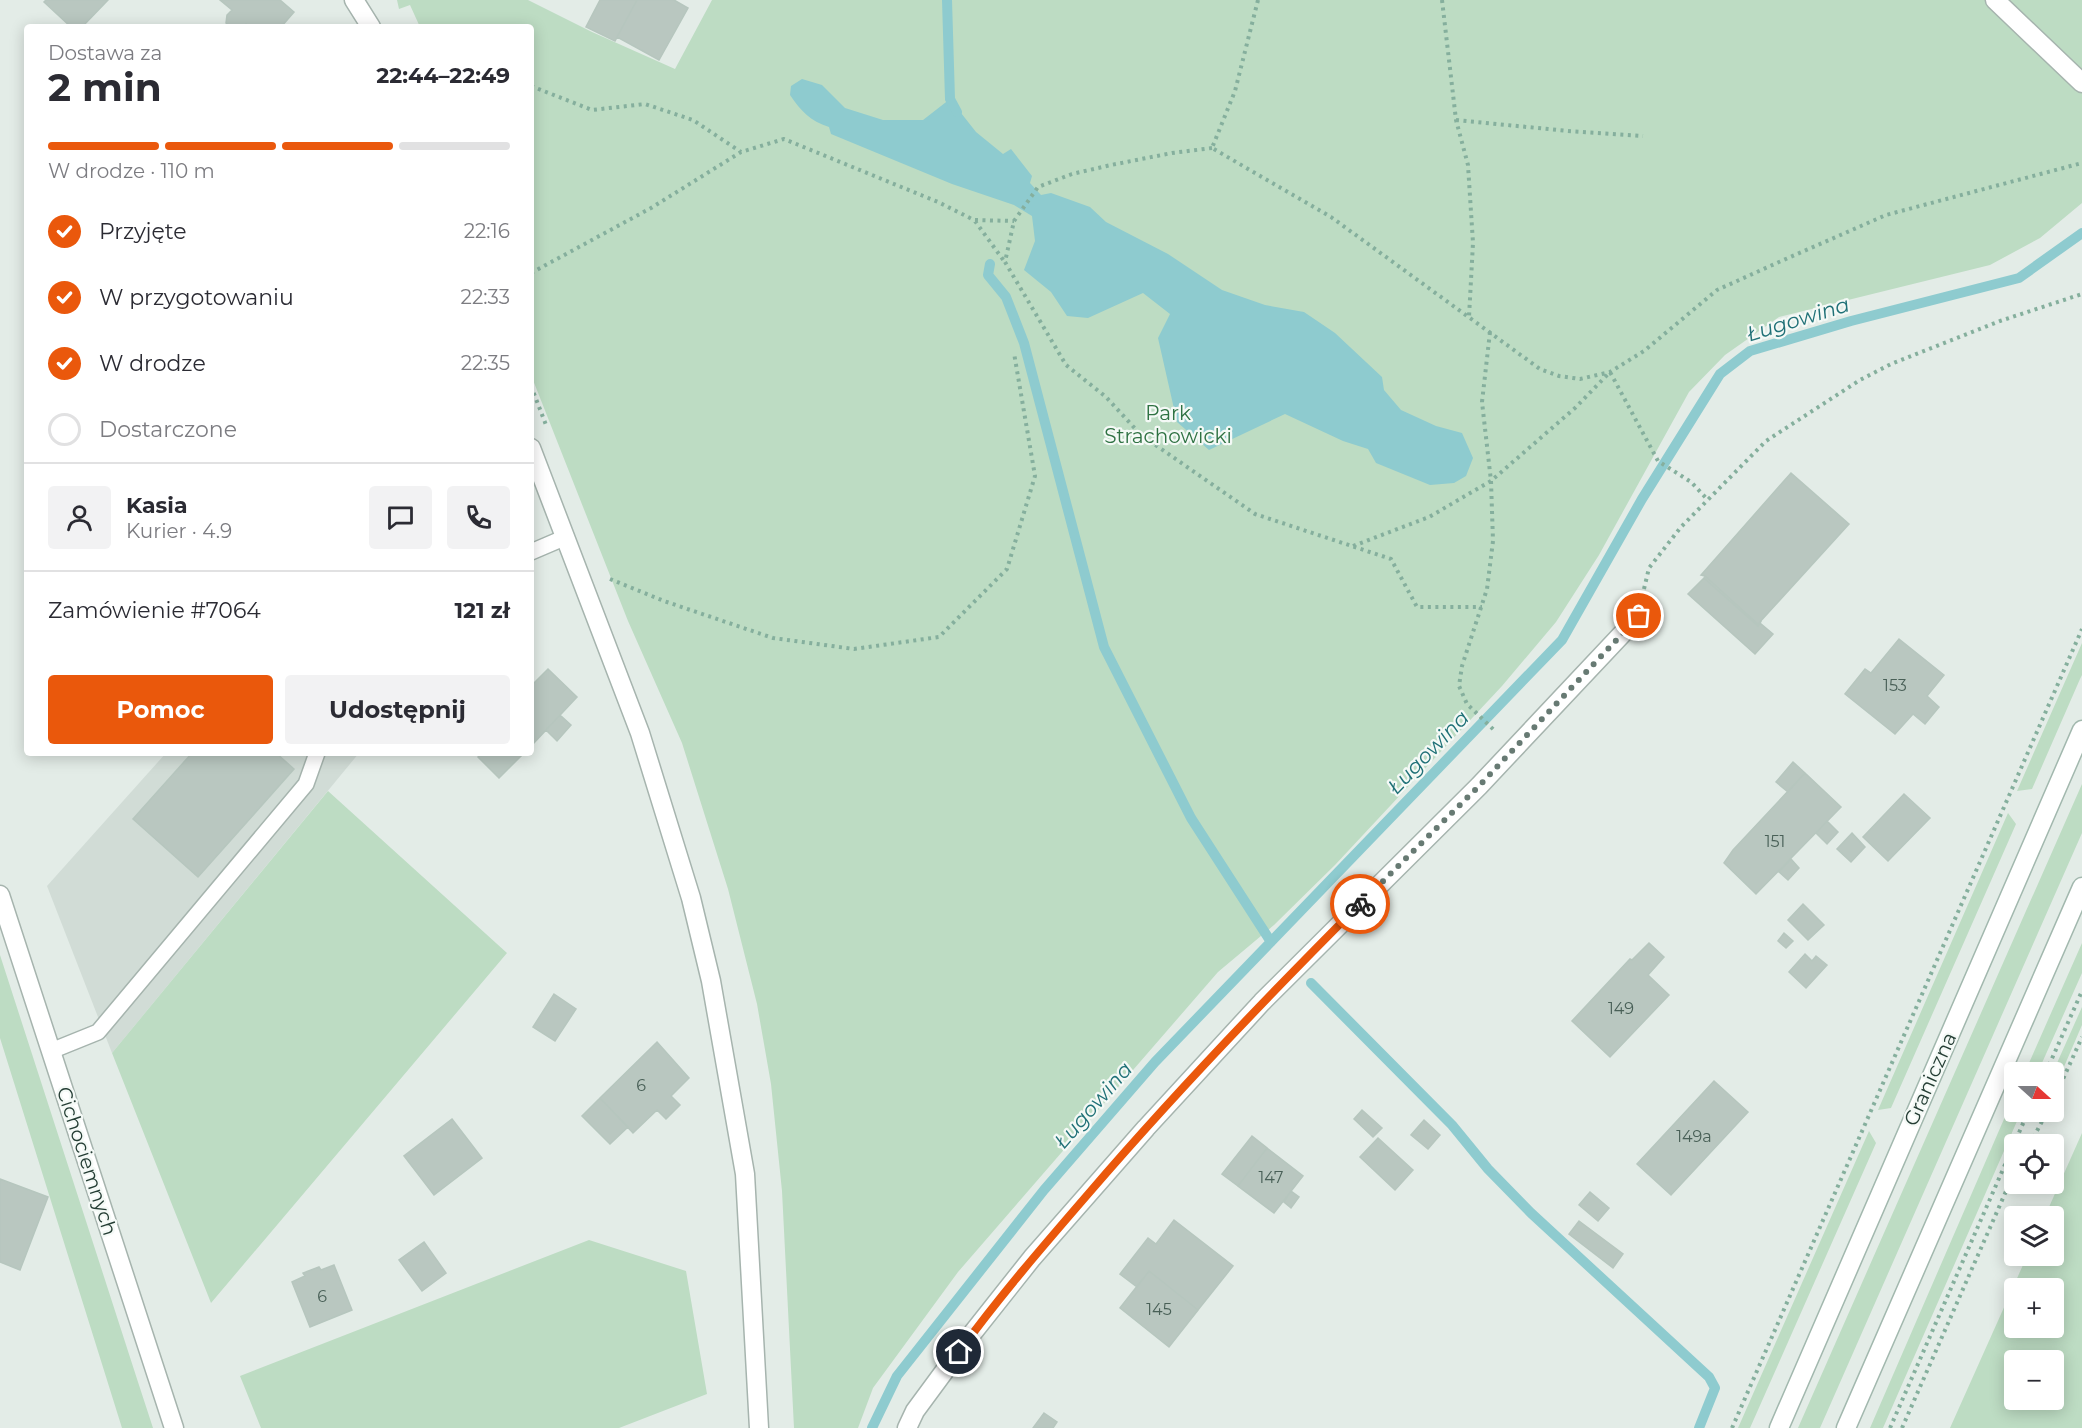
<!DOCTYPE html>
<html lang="pl">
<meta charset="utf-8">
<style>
body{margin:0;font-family:Montserrat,sans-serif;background:#f2f2f3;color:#2b2b33;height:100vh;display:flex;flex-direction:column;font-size:22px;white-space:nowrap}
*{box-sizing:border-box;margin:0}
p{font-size:20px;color:#7c7c81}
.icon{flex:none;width:33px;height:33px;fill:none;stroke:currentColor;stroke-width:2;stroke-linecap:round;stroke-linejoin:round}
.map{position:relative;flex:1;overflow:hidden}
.drawer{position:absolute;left:24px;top:24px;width:510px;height:732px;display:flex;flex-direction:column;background:#fff;border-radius:6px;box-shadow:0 3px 15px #0003}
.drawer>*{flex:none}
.needle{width:39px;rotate:111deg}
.buttons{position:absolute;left:2004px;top:1062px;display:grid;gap:12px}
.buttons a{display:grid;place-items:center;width:60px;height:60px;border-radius:6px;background:#fff;box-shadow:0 3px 15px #0003;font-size:30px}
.pin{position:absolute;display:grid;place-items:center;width:51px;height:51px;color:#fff;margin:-26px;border:3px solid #fff;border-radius:50%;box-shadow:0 2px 6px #0007}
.courier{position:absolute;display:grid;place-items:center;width:60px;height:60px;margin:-30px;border:4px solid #ea580c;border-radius:50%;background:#fff;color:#222;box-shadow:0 2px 8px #0007}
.overview em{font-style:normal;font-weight:700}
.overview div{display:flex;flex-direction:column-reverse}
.overview{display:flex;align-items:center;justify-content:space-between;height:102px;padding:0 24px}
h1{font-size:39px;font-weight:700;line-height:45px}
.bar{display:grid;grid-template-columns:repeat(4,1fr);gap:9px 6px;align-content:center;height:72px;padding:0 24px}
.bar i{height:8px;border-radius:4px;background:#e1e1e2}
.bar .selected{background:#ea580c}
.bar p{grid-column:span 4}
.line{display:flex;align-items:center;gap:15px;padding:0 24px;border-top:2px solid #e1e1e2}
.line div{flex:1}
.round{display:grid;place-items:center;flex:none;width:63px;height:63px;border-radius:6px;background:#f2f2f3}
ol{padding:0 24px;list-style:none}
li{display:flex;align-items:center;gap:18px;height:66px}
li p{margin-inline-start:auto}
li .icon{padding:6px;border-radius:50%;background:#ea580c;color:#fff;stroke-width:4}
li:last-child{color:#7c7c81}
li i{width:33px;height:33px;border:3px solid #e1e1e2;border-radius:50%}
.action{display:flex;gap:12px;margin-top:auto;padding:12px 24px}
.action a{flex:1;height:69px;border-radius:6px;background:#ea580c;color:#fff;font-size:24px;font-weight:700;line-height:69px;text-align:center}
.action a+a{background:#f2f2f3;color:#2b2b33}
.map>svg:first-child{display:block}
</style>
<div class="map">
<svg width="2082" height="1428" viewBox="0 0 2082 1428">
<rect width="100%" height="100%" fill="#e3ece7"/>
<!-- built -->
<path fill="#d1dcd6" d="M 166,753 L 359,753 L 112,1053 L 47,886 Z"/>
<!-- green -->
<path fill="#bddcc3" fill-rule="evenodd" d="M 397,0 L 528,0 L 592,32 L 675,69 L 712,0 L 2082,0 L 2082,203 L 2040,238 L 1990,265 L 1779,317 L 1725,355 L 1689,392 L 1599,555 L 1556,622 L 1502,686 L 1335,865 L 1274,925 L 1218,972 L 958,1272 L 873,1388 L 858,1428 L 794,1428 L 782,1191 L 771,1084 L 757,1004 L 728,889 L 682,743 L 628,621 L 531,375 L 531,27 L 420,27 L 410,5 L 399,9 Z
M 2082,643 L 2082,675 L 2080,679 L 2032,789 L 2017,791 Z
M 2082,784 L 2082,833 L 1820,1428 L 1798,1428 Z
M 328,791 L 507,953 L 211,1303 L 112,1053 Z
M 2008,813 L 2016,824 L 1891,1108 L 1878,1110 Z
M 2082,943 L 2082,973 L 2038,1072 L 2025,1072 Z
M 0,955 L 138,1382 L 153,1428 L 122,1428 L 0,1038 Z
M 2082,1007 L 2082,1025 L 2054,1090 L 2053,1072 Z
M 2014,1096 L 2014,1112 L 2021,1112 L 1883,1428 L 1870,1428 Z
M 1869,1131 L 1876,1143 L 1750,1428 L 1738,1428 Z
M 2082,1133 L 2082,1428 L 1950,1428 L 2027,1256 L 2054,1256 L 2054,1216 L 2045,1216 ZM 2014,1288 L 2054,1288 L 2054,1328 L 2014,1328 ZM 2014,1360 L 2054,1360 L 2054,1400 L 2014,1400 Z
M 589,1240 L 686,1271 L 707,1394 L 619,1428 L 261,1428 L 240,1376 Z"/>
<!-- water -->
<path fill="#8ecbcf" d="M 802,79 L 822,85 L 845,108 L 883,120 L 923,120 L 950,99 L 976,132 L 1003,154 L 1011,149 L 1032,176 L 1030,183 L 1041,195 L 1051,193 L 1090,207 L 1106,222 L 1168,254 L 1222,290 L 1265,305 L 1304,312 L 1335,333 L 1382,377 L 1384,390 L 1401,410 L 1436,426 L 1462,433 L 1473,458 L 1466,476 L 1454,483 L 1430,485 L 1376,463 L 1368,449 L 1343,441 L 1285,414 L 1209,450 L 1177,422 L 1158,338 L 1170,314 L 1143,293 L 1088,318 L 1067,316 L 1051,292 L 1024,270 L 1035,241 L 1032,216 L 1014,205 L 952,184 L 831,134 L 829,127 C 810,121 801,111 790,95 L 791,86 Z"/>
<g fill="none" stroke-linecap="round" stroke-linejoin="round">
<!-- stream -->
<path stroke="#8ecbcf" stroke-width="10" d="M 947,0 L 950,99 L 957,112
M 990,264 L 988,275 L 1006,297 L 1024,343 L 1104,647 L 1191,818 L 1271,942
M 1311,983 L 1452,1125 L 1488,1169 L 1531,1213 L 1709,1377 L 1715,1388 L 1699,1428
M 872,1428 L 897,1376 L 1044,1190 L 1155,1062 L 1562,640 L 1642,499 L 1720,374 L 1750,351 L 1851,321 L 2019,278 L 2082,233"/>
</g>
<!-- building -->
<path fill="#b9c7c0" stroke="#b6c6be" stroke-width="1.5" d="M 46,0 L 108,0 L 82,27 L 71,27 L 44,2 Z
M 220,0 L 280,0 L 294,12 L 281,27 L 250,27 L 246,24 L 243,27 L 230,27 L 226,23 L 227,15 L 232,10 Z
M 600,0 L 637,0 L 615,41 L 586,27 Z
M 637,0 L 674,0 L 688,8 L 659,60 L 617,37 Z
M 1791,473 L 1849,524 L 1758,624 L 1705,576 L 1701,575 Z
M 1705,576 L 1758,624 L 1760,623 L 1758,626 L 1704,578 Z
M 1704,578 L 1758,626 L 1760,623 L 1773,634 L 1755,654 L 1688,594 Z
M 1899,639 L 1944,675 L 1927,696 L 1939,707 L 1925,724 L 1913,714 L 1895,734 L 1845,694 L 1865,669 L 1871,673 Z
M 548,669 L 577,697 L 531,746 L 531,686 Z
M 560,715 L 571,725 L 557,741 L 546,730 Z
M 192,753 L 276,753 L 294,769 L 198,877 L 133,819 Z
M 482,753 L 524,753 L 499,778 L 478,757 Z
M 1793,762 L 1805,773 L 1788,792 L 1776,782 Z
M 1805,773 L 1841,807 L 1756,894 L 1724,863 L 1733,850 Z
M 1904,794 L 1930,818 L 1888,861 L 1863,837 Z
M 1827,821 L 1838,832 L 1827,844 L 1816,833 Z
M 1852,833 L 1865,847 L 1851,862 L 1837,849 Z
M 1791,859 L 1799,868 L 1788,880 L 1779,872 Z
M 1803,904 L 1824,925 L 1808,940 L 1788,920 Z
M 1784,933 L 1793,941 L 1786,948 L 1778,941 Z
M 1649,943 L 1664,957 L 1648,975 L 1669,995 L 1610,1057 L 1572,1021 L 1630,959 L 1632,960 Z
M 1805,954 L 1812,961 L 1816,956 L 1827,965 L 1806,988 L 1789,972 Z
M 554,994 L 576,1009 L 555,1041 L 533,1027 Z
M 657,1042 L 689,1078 L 671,1096 L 680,1105 L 666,1119 L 657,1110 L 633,1133 L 600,1098 Z
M 1714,1081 L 1748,1112 L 1671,1195 L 1637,1164 Z
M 600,1098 L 628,1127 L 610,1144 L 582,1116 Z
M 1362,1110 L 1382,1128 L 1373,1137 L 1354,1119 Z
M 452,1119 L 482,1158 L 434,1195 L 404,1156 Z
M 1424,1120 L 1440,1135 L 1428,1149 L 1411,1135 Z
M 1252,1136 L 1267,1148 L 1238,1186 L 1222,1174 Z
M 1378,1138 L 1413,1170 L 1395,1190 L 1360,1157 Z
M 1267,1148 L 1303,1176 L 1274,1213 L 1238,1186 Z
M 0,1179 L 48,1197 L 20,1270 L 0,1262 Z
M 1291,1191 L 1299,1197 L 1291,1208 L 1284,1202 Z
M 1590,1192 L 1609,1208 L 1598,1221 L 1579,1205 Z
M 1174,1220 L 1233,1266 L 1198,1310 L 1149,1271 L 1137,1287 L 1120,1274 L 1148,1238 L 1156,1244 Z
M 1579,1221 L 1623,1254 L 1613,1268 L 1569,1234 Z
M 424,1242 L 446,1273 L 422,1291 L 399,1260 Z
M 334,1265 L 352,1310 L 310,1327 L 292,1282 L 305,1276 L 303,1273 L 319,1267 L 321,1270 Z
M 1149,1271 L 1198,1310 L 1169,1347 L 1120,1308 Z
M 1044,1413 L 1057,1422 L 1053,1428 L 1033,1428 Z"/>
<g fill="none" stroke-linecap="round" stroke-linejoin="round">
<defs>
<path id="service" d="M 531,552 L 566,537
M 51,1051 L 98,1032 L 306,784 L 317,753"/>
<path id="minor" d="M 354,0 L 371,27
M 1995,0 L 2082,83
M 531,448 L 640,733 L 691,898 L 711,981 L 745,1174 L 759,1428
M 0,895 L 174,1428
M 907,1428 L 915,1411 L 971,1335 L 1032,1258 L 1146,1128 L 1262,1002 L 1479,786 L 1639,616"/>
<path id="secondary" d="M 1779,1428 L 2082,730
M 1846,1428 L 2082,887"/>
</defs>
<!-- service casing -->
<use href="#service" stroke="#a6b4ae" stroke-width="18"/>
<!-- minor casing -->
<use href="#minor" stroke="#a6b4ae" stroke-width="21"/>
<!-- secondary casing -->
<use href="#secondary" stroke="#a2b8ae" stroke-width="21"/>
<!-- path -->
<path stroke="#85af9d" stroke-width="4" stroke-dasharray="3 4.5" stroke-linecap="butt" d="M 1258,0 L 1235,91 L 1212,148 L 1331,217 L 1540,369 L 1559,376 L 1580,379 L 1610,372 L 1644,351 L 1717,290 L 1779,262 L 1886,215 L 2082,163
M 1442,0 L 1456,120 L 1468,165 L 1473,243 L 1469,317
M 531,86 L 592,110 L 645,104 L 693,120 L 741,152
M 1456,120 L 1568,131 L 1643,136
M 1212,148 L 1172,153 L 1111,165 L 1072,174 L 1038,187 L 1014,221 L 1005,262 L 1066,365 L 1106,397 L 1141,435 L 1255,514 L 1391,559 L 1417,607 L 1482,607
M 975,221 L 1004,261
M 531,273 L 651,208 L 741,152 L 784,139 L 938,202 L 974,220 L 1014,221
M 1490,332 L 1482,402 L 1491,481 L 1493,541 L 1487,589 L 1462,666 L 1459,686 L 1467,704 L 1495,731
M 531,386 L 546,425
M 1353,546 L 1429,517 L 1491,481 L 1575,408 L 1610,372 L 1658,461 L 1691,482 L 1707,499
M 610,579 L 664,601 L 773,638 L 854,649 L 939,637 L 1007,569 L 1035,476 L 1014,353
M 1644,589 L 1649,568 L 1681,527 L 1766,441 L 1860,380 L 1891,364 L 2000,321 L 2082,294
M 2046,1072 L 2082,991
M 2054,1099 L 2082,1037
M 2030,1144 L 2047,1112
M 1732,1428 L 2082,629
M 1890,1428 L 2028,1112
M 1902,1428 L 2014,1173"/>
<!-- service -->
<use href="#service" stroke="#fff" stroke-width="15"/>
<!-- minor -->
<use href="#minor" stroke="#fff" stroke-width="18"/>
<!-- secondary -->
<use href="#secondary" stroke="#fff" stroke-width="18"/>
</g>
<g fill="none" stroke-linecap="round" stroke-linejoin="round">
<!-- done -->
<path stroke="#677a73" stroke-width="6" stroke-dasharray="0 10.8" d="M 1360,904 L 1479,786 L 1639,616"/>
<!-- route -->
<path stroke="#ea580c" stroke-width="8" d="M 959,1352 C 999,1297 1044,1245 1089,1193 C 1175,1093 1266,998 1360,904"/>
</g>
<g text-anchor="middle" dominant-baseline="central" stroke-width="4.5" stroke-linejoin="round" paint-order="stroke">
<!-- number labels -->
<g font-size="16" fill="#496057">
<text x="1895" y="685">153</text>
<text x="1775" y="841">151</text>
<text x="1621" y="1008">149</text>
<text x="641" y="1085">6</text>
<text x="1694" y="1136">149a</text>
<text x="1271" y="1177">147</text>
<text x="322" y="1296">6</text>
<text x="1159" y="1309">145</text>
</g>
<!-- park labels -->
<g font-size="20" fill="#2f7243" stroke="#f4f9f6">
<text x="1168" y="413">Park<tspan x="1168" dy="23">Strachowicki</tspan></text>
</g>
<!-- street labels -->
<g font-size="20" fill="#243d34" stroke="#f4f9f6">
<text transform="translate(1930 1079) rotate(-66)">Graniczna</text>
<text transform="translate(87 1161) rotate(72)">Cichociemnych</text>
</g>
<!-- water labels -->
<g font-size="21" font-style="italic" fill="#207177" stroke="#f4f9f6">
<text transform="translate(1798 319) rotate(-17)">Ługowina</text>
<text transform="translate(1428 752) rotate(-46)">Ługowina</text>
<text transform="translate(1093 1105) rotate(-49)">Ługowina</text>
</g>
</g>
</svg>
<div class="buttons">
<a><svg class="needle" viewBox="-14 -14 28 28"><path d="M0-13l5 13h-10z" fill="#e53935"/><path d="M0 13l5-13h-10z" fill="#7c7c81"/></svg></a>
<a><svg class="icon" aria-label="locate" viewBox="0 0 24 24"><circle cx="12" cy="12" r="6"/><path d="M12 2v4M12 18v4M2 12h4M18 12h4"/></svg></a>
<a><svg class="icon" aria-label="layers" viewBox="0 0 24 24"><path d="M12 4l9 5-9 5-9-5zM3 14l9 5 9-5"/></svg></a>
<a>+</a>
<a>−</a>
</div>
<div class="pin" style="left:1639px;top:616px;background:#ea580c"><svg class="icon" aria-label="bag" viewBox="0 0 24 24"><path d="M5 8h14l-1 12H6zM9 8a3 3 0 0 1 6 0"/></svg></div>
<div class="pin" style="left:959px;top:1352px;background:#1f2937"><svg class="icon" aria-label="home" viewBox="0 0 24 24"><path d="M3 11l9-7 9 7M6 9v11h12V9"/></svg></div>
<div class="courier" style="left:1360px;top:904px"><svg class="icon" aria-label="bike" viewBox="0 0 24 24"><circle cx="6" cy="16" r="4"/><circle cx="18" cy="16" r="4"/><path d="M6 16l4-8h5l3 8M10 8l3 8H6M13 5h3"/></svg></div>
<section class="drawer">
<div class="overview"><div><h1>2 min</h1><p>Dostawa za</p></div><em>22:44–22:49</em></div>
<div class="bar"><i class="selected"></i><i class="selected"></i><i class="selected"></i><i></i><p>W drodze · 110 m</p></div>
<ol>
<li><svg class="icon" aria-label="check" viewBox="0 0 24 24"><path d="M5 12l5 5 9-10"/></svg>Przyjęte<p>22:16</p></li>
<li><svg class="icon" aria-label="check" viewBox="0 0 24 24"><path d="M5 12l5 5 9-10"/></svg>W przygotowaniu<p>22:33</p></li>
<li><svg class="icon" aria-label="check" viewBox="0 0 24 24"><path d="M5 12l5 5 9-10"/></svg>W drodze<p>22:35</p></li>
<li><i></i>Dostarczone</li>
</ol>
<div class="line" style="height:108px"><a class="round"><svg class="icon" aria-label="person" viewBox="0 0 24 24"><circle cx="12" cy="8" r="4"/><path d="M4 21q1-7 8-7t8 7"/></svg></a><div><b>Kasia</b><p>Kurier · 4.9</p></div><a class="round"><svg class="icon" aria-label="chat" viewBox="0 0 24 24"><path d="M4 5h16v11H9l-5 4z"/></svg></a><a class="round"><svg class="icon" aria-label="phone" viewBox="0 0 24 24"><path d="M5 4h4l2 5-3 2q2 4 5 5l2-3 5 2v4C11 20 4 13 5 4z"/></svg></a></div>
<div class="line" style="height:78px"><div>Zamówienie #7064</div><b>121 zł</b></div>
<div class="action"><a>Pomoc</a><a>Udostępnij</a></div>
</section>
</div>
